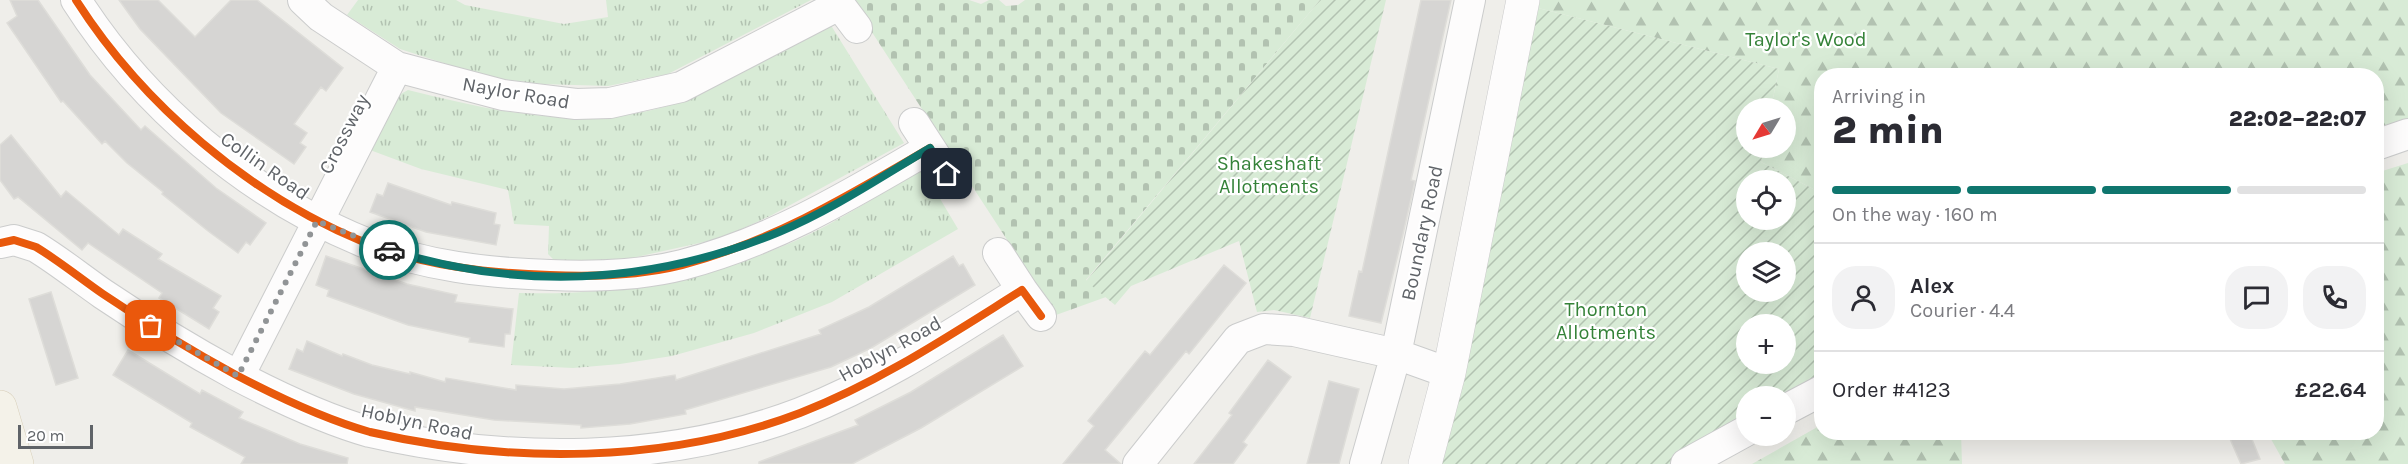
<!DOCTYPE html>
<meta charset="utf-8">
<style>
body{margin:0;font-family:Karla,sans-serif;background:#f2f2f3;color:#2b2b33;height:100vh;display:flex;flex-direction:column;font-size:22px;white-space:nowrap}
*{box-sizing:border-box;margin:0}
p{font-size:20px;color:#7c7c81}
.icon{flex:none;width:33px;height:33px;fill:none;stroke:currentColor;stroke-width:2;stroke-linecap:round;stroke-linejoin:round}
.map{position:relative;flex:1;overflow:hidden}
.details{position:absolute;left:1814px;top:68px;width:570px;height:372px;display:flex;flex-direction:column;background:#fff;border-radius:24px;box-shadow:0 6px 24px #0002}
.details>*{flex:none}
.needle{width:39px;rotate:232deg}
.controls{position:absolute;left:1736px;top:98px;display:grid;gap:12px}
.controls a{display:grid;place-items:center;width:60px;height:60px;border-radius:50%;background:#fff;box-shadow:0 6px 24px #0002;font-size:30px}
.scale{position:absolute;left:18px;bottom:15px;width:75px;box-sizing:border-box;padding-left:6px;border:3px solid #5f6368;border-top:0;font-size:16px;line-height:21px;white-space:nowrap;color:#5f6368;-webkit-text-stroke:4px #fff;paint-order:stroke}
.pin{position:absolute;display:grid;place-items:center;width:51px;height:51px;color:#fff;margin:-26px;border-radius:12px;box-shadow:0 3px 9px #0006}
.courier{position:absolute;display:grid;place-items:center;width:60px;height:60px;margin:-30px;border:4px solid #0f766e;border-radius:50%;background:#fff;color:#222;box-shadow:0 2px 8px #0007}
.summary em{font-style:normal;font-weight:800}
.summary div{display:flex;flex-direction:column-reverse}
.summary{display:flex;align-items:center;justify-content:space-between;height:102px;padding:0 18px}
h1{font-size:39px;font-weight:800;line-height:45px}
.bar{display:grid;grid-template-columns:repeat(4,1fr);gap:9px 6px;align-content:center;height:72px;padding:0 18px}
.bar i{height:8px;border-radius:4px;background:#e1e1e2}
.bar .current{background:#0f766e}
.bar p{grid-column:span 4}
.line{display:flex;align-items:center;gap:15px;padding:0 18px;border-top:2px solid #e1e1e2}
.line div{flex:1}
.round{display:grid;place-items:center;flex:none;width:63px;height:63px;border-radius:24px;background:#f2f2f3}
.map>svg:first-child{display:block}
</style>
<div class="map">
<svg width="2408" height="464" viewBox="0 0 2408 464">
<defs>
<pattern id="grass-tufts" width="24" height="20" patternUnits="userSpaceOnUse" patternTransform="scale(1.5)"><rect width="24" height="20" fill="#d8ebd6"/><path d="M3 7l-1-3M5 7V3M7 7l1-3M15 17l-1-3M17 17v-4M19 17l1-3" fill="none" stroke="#b2c2b1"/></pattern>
<pattern id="forest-firs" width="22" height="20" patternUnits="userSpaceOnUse" patternTransform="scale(1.5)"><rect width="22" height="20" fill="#d8ebd6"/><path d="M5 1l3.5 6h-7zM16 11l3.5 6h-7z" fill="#b2c2b1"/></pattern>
<pattern id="cemetery-stones" width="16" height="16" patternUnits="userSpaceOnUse" patternTransform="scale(1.5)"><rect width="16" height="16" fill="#d8ebd6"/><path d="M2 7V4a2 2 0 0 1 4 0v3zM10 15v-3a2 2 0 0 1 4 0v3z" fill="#b2c2b1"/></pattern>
<pattern id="garden-furrows" width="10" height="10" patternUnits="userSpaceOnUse" patternTransform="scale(1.5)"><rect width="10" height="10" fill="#d8ebd6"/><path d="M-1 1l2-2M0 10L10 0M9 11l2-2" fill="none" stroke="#b2c2b1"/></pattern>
</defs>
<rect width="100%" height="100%" fill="#efeeea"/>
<!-- grass -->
<path fill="url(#grass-tufts)" d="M 358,0 L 456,0 L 465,5 L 564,24 L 608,17 L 606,0 L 811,0 L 668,74 L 608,86 L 542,84 L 487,77 L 400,49 L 347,15 Z
M 828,26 L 832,27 L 904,143 L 772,215 L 722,238 L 623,260 L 554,260 L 548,254 L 549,226 L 514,224 L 508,190 L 421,169 L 370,150 L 399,95 L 408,90 C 497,112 587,133 677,103 C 694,97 710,86 726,78 C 760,61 794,43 828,26 Z
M 923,170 L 958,229 L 832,302 L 754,333 L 672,356 L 620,364 L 573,368 L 511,365 L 519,293 C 614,296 707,280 795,241 C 838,222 881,193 923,170 Z"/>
<!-- forest -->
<path fill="url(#forest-firs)" d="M 1540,0 L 2408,0 L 2408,136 L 2376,148 L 2376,75 L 1821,75 L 1821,193 L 1761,162 L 1764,147 L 1785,147 L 1785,108 L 1771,108 L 1779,69 L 1538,8 Z
M 2408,163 L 2408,464 L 2285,464 L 2267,432 L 2376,432 L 2376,173 Z
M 1821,425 L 1821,432 L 1961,432 L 1962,464 L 1752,464 Z"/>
<!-- cemetery -->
<path fill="url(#cemetery-stones)" d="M 851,0 L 969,0 L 981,4 L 989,0 L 999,0 L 1006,6 L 1018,5 L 1025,0 L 1320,0 L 1086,280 L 1106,297 L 1056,315 Z"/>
<!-- garden -->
<path fill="url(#garden-furrows)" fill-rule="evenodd" d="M 1320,0 L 1386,0 L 1310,318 L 1274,310 L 1257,312 L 1239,241 L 1131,286 L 1115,305 L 1086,281 Z
M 1538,8 L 1779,69 L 1771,108 L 1746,108 L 1746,147 L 1764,147 L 1761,162 L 1821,193 L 1821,391 L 1785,396 L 1746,396 L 1746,431 L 1686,464 L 1425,464 ZM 1746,180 L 1785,180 L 1785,219 L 1746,219 ZM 1746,252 L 1785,252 L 1785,291 L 1746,291 ZM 1746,324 L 1785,324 L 1785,363 L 1746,363 Z"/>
<!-- building -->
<path fill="#d6d5d3" stroke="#deddd9" stroke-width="1.5" d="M 10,0 L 38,0 L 90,75 L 141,130 L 145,126 L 216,188 L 266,223 L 250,245 L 246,242 L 238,253 L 208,231 L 162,194 L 163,192 L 127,163 L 105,141 L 102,144 L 63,101 L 61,102 L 7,23 L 17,16 Z
M 119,0 L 158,0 L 195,37 L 231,0 L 257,0 L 343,68 L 326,91 L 321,87 L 294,124 L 307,133 L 300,143 L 306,147 L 294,164 L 221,113 L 140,29 Z
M 1421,0 L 1451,0 L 1411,180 L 1415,181 L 1403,234 L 1381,323 L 1349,316 L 1359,271 L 1362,272 Z
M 11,135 L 61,197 L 66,191 L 119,235 L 123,229 L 162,254 L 158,259 L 221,296 L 213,308 L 219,312 L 209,329 L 159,298 L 162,293 L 88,243 L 82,250 L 18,197 L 14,199 L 0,180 L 0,145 Z
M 388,183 L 451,205 L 452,202 L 496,213 L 494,224 L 500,225 L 496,245 L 426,232 L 370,212 L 377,194 L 383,196 Z
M 326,256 L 407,284 L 457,295 L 455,302 L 513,309 L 510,334 L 505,334 L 504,347 L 469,342 L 470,338 L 408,325 L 327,296 L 329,290 L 316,285 Z
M 953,256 L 959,266 L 963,264 L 975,285 L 871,348 L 831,367 L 685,410 L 686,414 L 630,424 L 581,428 L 581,425 L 494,420 L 415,407 L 415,411 L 354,394 L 289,369 L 297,349 L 303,352 L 307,341 L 342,356 L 343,354 L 372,365 L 410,374 L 410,372 L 445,382 L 446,378 L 516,390 L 516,385 L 564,389 L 620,384 L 675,375 L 676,380 L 821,334 L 819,330 L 869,307 Z
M 1224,265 L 1246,283 L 1189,354 L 1186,351 L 1105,450 L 1121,464 L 1063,464 L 1094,426 L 1088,421 L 1145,351 L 1150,355 Z
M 51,292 L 78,378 L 56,385 L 29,299 Z
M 1003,335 L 1023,366 L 921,428 L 852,464 L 759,464 L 759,462 L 858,425 L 855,420 L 911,392 Z
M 128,350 L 200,394 L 202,390 L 243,412 L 239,418 L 300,444 L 348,458 L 347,464 L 241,464 L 245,457 L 190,427 L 192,423 L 113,375 Z
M 1268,360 L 1291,377 L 1243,442 L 1247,445 L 1233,464 L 1194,464 L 1232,415 L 1229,413 Z
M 1329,381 L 1359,389 L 1339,464 L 1307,464 Z
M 2227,432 L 2249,432 L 2260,459 L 2241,464 Z"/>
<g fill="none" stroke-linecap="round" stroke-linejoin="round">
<defs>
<path id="minor" d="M 76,0 C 143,105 250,196 366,243 C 425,266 487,273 550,275 C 594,277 638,276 682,265 C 774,241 848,196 930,148
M 303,0 L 321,17 L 397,67 L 503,95 L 576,104 L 610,103 L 681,87 L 839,5
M 836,0 L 857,28
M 914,123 L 947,174
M 2376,145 L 2408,134
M 0,243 L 14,240 L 36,247 C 59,261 80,278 103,294 C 146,323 190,350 236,375 C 278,397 324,419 370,432 C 509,464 666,464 800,413 C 880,382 950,335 1022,290 L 1041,316
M 998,253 L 1022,290
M 239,376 L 397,67
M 1785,410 L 1821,391
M 1138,464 L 1238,339 L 1264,329 L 1294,331 L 1396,354 L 1449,373
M 1365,464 L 1396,354 L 1470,0
M 1686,464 L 1746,431"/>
<path id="secondary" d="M 1425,464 L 1449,373 L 1523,0"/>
<path id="primary" d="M 0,407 L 17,464"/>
</defs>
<!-- minor casing -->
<use href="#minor" stroke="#cbcccc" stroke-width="32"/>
<!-- secondary casing -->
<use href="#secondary" stroke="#cacacb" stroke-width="34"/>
<!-- primary casing -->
<use href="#primary" stroke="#d7ceb8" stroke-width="34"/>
<!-- minor -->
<use href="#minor" stroke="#fdfcfc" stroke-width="30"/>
<!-- secondary -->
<use href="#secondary" stroke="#fdfcfc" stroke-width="33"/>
<!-- primary -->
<use href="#primary" stroke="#f4f2e9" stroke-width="33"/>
<defs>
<path id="cycleway" d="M 76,0 C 143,105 250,196 366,243 C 425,266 487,273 550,275 C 594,277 638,276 682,265 C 774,241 848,196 930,148
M 0,243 L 14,240 L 36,247 C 59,261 80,278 103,294 C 146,323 190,350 236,375 C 278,397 324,419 370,432 C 509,464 666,464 800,413 C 880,382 950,335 1022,290 L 1041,316"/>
</defs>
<!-- cycleway casing -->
<use href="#cycleway" stroke="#fff" stroke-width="11"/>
<!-- cycleway -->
<use href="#cycleway" stroke="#e8590c" stroke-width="8"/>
</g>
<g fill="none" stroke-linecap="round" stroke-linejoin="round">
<!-- done -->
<path stroke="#919496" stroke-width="6" stroke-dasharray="0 10.8" d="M 151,326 L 238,376 L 317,221 L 389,250"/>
<!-- route -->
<path stroke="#0f766e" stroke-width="8" d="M 389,250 C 522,291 651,285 779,232 C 832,210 881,177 930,148 L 947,174"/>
</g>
<g text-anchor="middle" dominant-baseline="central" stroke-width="4.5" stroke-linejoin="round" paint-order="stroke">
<!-- park labels -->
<g font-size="20" fill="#348238" stroke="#fff">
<text x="1806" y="39">Taylor's Wood</text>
<text x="1269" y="163">Shakeshaft<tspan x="1269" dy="23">Allotments</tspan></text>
<text x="1606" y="309">Thornton<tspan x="1606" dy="23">Allotments</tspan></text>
</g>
<!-- street labels -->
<g font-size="20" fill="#5f6368" stroke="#fff">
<text transform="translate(516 93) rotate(10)">Naylor Road</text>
<text transform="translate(344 134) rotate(-63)">Crossway</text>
<text transform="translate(265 166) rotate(35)">Collin Road</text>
<text transform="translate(1422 233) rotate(-78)">Boundary Road</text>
<text transform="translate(890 349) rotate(-29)">Hoblyn Road</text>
<text transform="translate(417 422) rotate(12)">Hoblyn Road</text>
</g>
</g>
</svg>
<div class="controls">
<a><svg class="needle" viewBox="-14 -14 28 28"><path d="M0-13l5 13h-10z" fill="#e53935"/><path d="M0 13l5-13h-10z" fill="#7c7c81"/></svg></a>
<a><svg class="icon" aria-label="locate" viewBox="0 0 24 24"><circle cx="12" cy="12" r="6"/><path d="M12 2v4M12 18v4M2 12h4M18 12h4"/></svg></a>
<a><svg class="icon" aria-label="layers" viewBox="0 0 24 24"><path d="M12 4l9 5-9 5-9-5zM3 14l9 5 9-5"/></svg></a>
<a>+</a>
<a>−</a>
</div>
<div class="scale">20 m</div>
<div class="pin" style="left:151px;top:326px;background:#ea580c"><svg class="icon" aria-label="bag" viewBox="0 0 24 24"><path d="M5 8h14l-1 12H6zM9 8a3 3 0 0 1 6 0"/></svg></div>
<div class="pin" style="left:947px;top:174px;background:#1f2937"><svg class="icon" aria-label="home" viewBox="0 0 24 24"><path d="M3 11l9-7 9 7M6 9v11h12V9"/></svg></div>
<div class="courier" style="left:389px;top:250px"><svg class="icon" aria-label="car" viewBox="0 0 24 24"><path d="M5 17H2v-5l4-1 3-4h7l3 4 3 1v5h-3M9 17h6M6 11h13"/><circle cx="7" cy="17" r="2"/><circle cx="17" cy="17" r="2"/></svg></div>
<section class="details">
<div class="summary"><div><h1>2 min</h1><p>Arriving in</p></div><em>22:02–22:07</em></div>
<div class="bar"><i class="current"></i><i class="current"></i><i class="current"></i><i></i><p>On the way · 160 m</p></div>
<div class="line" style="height:108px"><a class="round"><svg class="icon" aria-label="person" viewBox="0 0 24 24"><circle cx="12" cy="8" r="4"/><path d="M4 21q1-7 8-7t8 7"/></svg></a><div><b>Alex</b><p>Courier · 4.4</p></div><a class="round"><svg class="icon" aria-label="chat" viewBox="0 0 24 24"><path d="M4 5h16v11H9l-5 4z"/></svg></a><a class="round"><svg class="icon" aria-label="phone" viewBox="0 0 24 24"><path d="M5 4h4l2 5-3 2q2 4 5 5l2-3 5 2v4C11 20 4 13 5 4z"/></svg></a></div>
<div class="line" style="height:78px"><div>Order #4123</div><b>£22.64</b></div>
</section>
</div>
